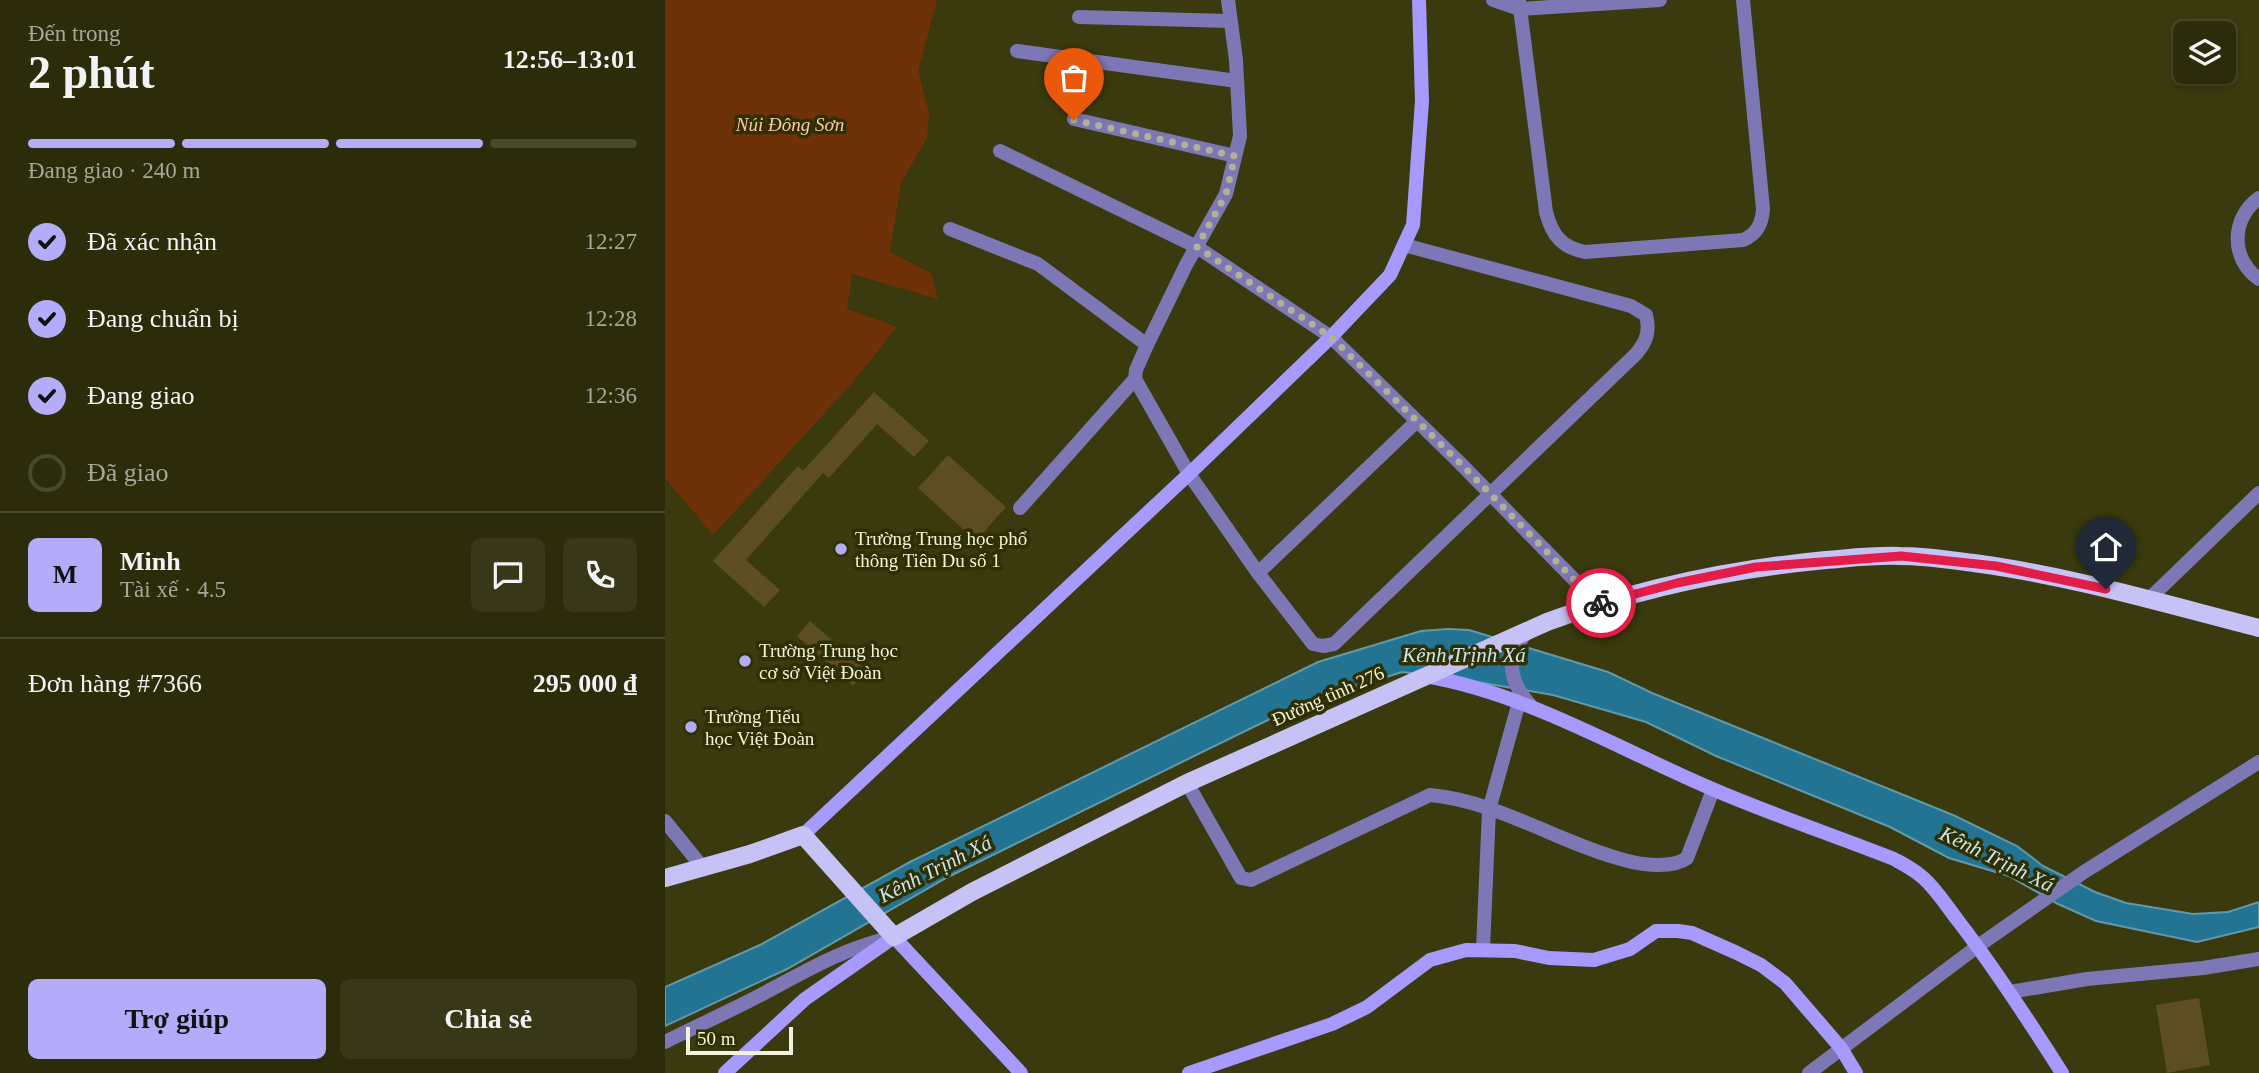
<!DOCTYPE html>
<html lang="vi">
<meta charset="utf-8">
<style>
body{margin:0;font-family:Georgia,serif;background:#383818;color:#f1f3f6;height:100vh;display:flex;flex-direction:column;font-size:26px;white-space:nowrap}
*{box-sizing:border-box;margin:0}
p{font-size:23px;color:#a6a79c}
.icon{flex:none;width:38px;height:38px;fill:none;stroke:currentColor;stroke-width:2;stroke-linecap:round;stroke-linejoin:round}
.map{position:relative;flex:1;overflow:hidden}
.panel{display:flex;flex-direction:column;background:#2c2c0a;width:665px}
.panel>*{flex:none}
.controls{position:absolute;left:1508px;top:21px;display:grid;gap:14px}
.controls a{display:grid;place-items:center;width:63px;height:63px;border-radius:10px;background:#2c2c0a;box-shadow:0 4px 10px #0003,0 0 0 2px #48482b;font-size:35px}
.scale{position:absolute;left:21px;bottom:18px;width:107px;box-sizing:border-box;padding-left:7px;border:4px solid #f2f3db;border-top:0;font-size:19px;line-height:24px;white-space:nowrap;color:#f2f3db;-webkit-text-stroke:5px #302f02;paint-order:stroke}
.pin{position:absolute;display:grid;place-items:center;width:60px;height:60px;color:#fff;margin:-72px -30px;border-radius:50% 50% 50% 0;rotate:-45deg;box-shadow:0 0 7px #0007}
.pin .icon{rotate:45deg}
.courier{position:absolute;display:grid;place-items:center;width:70px;height:70px;margin:-35px;border:5px solid #e11d48;border-radius:50%;background:#fff;color:#222;box-shadow:0 2px 9px #0007}
.summary em{font-style:normal;font-weight:600}
.summary div{display:flex;flex-direction:column-reverse}
.summary{display:flex;align-items:center;justify-content:space-between;height:119px;padding:0 28px}
h1{font-size:46px;font-weight:600;line-height:52px}
.bar{display:grid;grid-template-columns:repeat(4,1fr);gap:10px 7px;align-content:center;height:84px;padding:0 28px}
.bar i{height:9px;border-radius:5px;background:#48482b}
.bar .selected{background:#b4acf9}
.bar p{grid-column:span 4}
.line{display:flex;align-items:center;gap:18px;padding:0 28px;border-top:2px solid #48482b}
.line div{flex:1}
.round{display:grid;place-items:center;flex:none;width:74px;height:74px;border-radius:10px;background:#383818}
ol{padding:0 28px;list-style:none}
li{display:flex;align-items:center;gap:21px;height:77px}
li p{margin-inline-start:auto}
li .icon{padding:7px;border-radius:50%;background:#b4acf9;color:#111;stroke-width:4}
li:last-child{color:#a6a79c}
li i{width:38px;height:38px;border:4px solid #48482b;border-radius:50%}
.button{display:flex;gap:14px;margin-top:auto;padding:14px 28px}
.button a{flex:1;height:80px;border-radius:10px;background:#b4acf9;color:#111;font-size:28px;font-weight:600;line-height:80px;text-align:center}
.button a+a{background:#383818;color:#f1f3f6}
main{display:flex;flex:1;min-height:0}
.map>svg:first-child{display:block}
</style>
<main>
<section class="panel">
<div class="summary"><div><h1>2 phút</h1><p>Đến trong</p></div><em>12:56–13:01</em></div>
<div class="bar"><i class="selected"></i><i class="selected"></i><i class="selected"></i><i></i><p>Đang giao · 240 m</p></div>
<ol>
<li><svg class="icon" aria-label="check" viewBox="0 0 24 24"><path d="M5 12l5 5 9-10"/></svg>Đã xác nhận<p>12:27</p></li>
<li><svg class="icon" aria-label="check" viewBox="0 0 24 24"><path d="M5 12l5 5 9-10"/></svg>Đang chuẩn bị<p>12:28</p></li>
<li><svg class="icon" aria-label="check" viewBox="0 0 24 24"><path d="M5 12l5 5 9-10"/></svg>Đang giao<p>12:36</p></li>
<li><i></i>Đã giao</li>
</ol>
<div class="line" style="height:126px"><b class="round" style="background:#b4acf9;color:#111">M</b><div><b>Minh</b><p>Tài xế · 4.5</p></div><a class="round"><svg class="icon" aria-label="chat" viewBox="0 0 24 24"><path d="M4 5h16v11H9l-5 4z"/></svg></a><a class="round"><svg class="icon" aria-label="phone" viewBox="0 0 24 24"><path d="M5 4h4l2 5-3 2q2 4 5 5l2-3 5 2v4C11 20 4 13 5 4z"/></svg></a></div>
<div class="line" style="height:91px"><div>Đơn hàng #7366</div><b>295 000 ₫</b></div>
<div class="button"><a>Trợ giúp</a><a>Chia sẻ</a></div>
</section>
<div class="map">
<svg width="1594" height="1073" viewBox="0 0 1594 1073">
<rect width="100%" height="100%" fill="#3a3a0e"/>
<!-- green -->
<path fill="#6f3107" d="M 0,0 L 272,0 L 253,71 L 264,113 L 262,138 L 236,183 L 225,252 L 266,273 L 273,299 L 187,274 L 182,309 L 232,327 L 188,382 L 48,535 L 0,478 Z"/>
<!-- water -->
<path fill="#237393" stroke="#6199a9" stroke-width="2" d="M 783,629 L 804,630 L 943,672 L 987,693 L 1288,815 L 1352,846 L 1378,866 L 1430,892 L 1461,903 L 1528,914 L 1563,912 L 1594,902 L 1594,927 L 1532,942 L 1431,921 L 1393,904 L 1344,876 L 1284,858 L 1225,827 L 1051,756 L 981,722 L 888,695 L 789,678 L 737,672 L 636,704 L 574,734 L 283,877 L 122,969 L 0,1026 L 0,987 L 95,945 L 245,862 L 653,662 L 756,631 Z"/>
<!-- building -->
<path fill="#5d4d23" d="M 209,392 L 264,441 L 249,457 L 212,424 L 164,478 L 158,473 L 81,560 L 115,590 L 99,607 L 48,561 L 133,466 L 138,471 Z
M 283,455 L 341,507 L 311,541 L 253,488 Z
M 145,621 L 202,671 L 188,686 L 132,636 Z
M 1534,998 L 1545,1065 L 1502,1073 L 1491,1005 Z"/>
<g fill="none" stroke-linecap="round" stroke-linejoin="round">
<!-- minor -->
<path stroke="#7e77b6" stroke-width="14" d="M 828,0 L 854,9 L 995,0
M 854,0 L 881,212 C 887,235 896,247 920,252 L 1078,240 C 1092,234 1097,224 1098,209 L 1078,0
M 414,17 L 565,21
M 352,51 L 572,81
M 409,119 L 570,156
M 335,151 L 532,247 L 666,337 L 793,461 L 933,604
M 1594,198 C 1566,218 1565,259 1594,279
M 285,229 L 373,264 L 482,345
M 524,474 L 593,573 L 648,644 L 658,646 L 669,644 L 971,354 C 982,341 985,331 981,315 L 966,306 L 739,245
M 355,508 L 470,379
M 593,573 L 752,421
M 1483,600 L 1594,493
M 522,783 L 576,878 L 586,880 L 765,795 C 833,801 894,843 959,860 C 977,865 1007,869 1022,858 L 1048,790
M 0,821 L 38,868
M 818,949 L 824,810 L 854,702
M 1345,992 L 1422,979 L 1538,968 L 1594,959
M 0,1042 C 28,1028 56,1015 84,1001 C 135,975 170,951 227,937
M 1144,1073 L 1313,946 L 1419,872 L 1594,762"/>
<!-- tertiary -->
<path stroke="#7e77b6" stroke-width="14" d="M 524,474 L 470,379 L 471,370 L 482,345 L 521,265 L 561,194 L 575,136 L 571,60 L 563,0
M 864,630 C 838,657 844,683 868,708"/>
<!-- secondary -->
<path stroke="#a799fd" stroke-width="14" d="M 760,676 C 860,693 952,748 1045,788 C 1105,814 1168,835 1229,859 C 1238,864 1248,869 1256,876 C 1271,888 1282,907 1294,922 C 1331,970 1364,1021 1397,1073
M 138,835 L 524,474 L 666,337 L 725,275 L 748,225 L 757,101 L 754,0
M 60,1073 L 140,999 L 229,937 L 356,1073
M 524,1073 L 667,1024 L 702,1007 L 765,960 L 801,950 L 850,951 L 884,958 L 929,960 L 965,949 L 991,931 L 1013,931 L 1027,933 L 1072,953 L 1096,965 L 1120,983 L 1176,1048 L 1191,1073"/>
<!-- primary -->
<path stroke="#c7c2f6" stroke-width="18" d="M 0,878 L 85,854 L 138,835 L 229,937 L 307,892 L 522,783 L 882,622 C 972,589 1065,569 1161,560 C 1186,558 1211,555 1235,556 C 1260,556 1285,560 1309,563 C 1406,576 1500,604 1594,628"/>
</g>
<g fill="none" stroke-linecap="round" stroke-linejoin="round">
<!-- done -->
<path stroke="#b2b293" stroke-width="7" stroke-dasharray="0 12.6" d="M 409,120 L 570,156 L 561,194 L 532,247 L 666,337 L 793,461 L 933,604 L 936,603"/>
<!-- route -->
<path stroke="#e11d48" stroke-width="9" d="M 936,603 L 1012,583 L 1091,567 L 1236,556 L 1331,566 L 1441,589"/>
</g>
<!-- markers -->
<g fill="#b4acf9" stroke="#302f02" stroke-width="2.5">
<circle cx="176" cy="549" r="7"/>
<circle cx="80" cy="661" r="7"/>
<circle cx="26" cy="727" r="7"/>
</g>
<g text-anchor="middle" dominant-baseline="central" stroke-width="7" stroke-linejoin="round" paint-order="stroke">
<!-- park labels -->
<g font-size="19" font-style="italic" fill="#fbc6aa" stroke="#302f02">
<text x="125" y="124">Núi Đông Sơn</text>
</g>
<!-- poi labels -->
<g font-size="19" fill="#f2f3db" stroke="#302f02" text-anchor="start">
<text x="190" y="538">Trường Trung học phổ<tspan x="190" dy="22">thông Tiên Du số 1</tspan></text>
<text x="94" y="650">Trường Trung học<tspan x="94" dy="22">cơ sở Việt Đoàn</tspan></text>
<text x="40" y="716">Trường Tiểu<tspan x="40" dy="22">học Việt Đoàn</tspan></text>
</g>
<!-- street labels -->
<g font-size="19" fill="#f2f3db" stroke="#302f02">
<text transform="translate(663 696) rotate(-24)">Đường tỉnh 276</text>
</g>
<!-- water labels -->
<g font-size="21" font-style="italic" fill="#c9e6f4" stroke="#302f02">
<text x="799" y="655">Kênh Trịnh Xá</text>
<text transform="translate(1332 859) rotate(26)">Kênh Trịnh Xá</text>
<text transform="translate(270 869) rotate(-27)">Kênh Trịnh Xá</text>
</g>
</g>
</svg>
<div class="controls">
<a><svg class="icon" aria-label="layers" viewBox="0 0 24 24"><path d="M12 4l9 5-9 5-9-5zM3 14l9 5 9-5"/></svg></a>
</div>
<div class="scale">50 m</div>
<div class="pin" style="left:409px;top:120px;background:#ea580c"><svg class="icon" aria-label="bag" viewBox="0 0 24 24"><path d="M5 8h14l-1 12H6zM9 8a3 3 0 0 1 6 0"/></svg></div>
<div class="pin" style="left:1441px;top:589px;background:#1f2937"><svg class="icon" aria-label="home" viewBox="0 0 24 24"><path d="M3 11l9-7 9 7M6 9v11h12V9"/></svg></div>
<div class="courier" style="left:936px;top:603px"><svg class="icon" aria-label="bike" viewBox="0 0 24 24"><circle cx="6" cy="16" r="4"/><circle cx="18" cy="16" r="4"/><path d="M6 16l4-8h5l3 8M10 8l3 8H6M13 5h3"/></svg></div>
</div>
</main>
